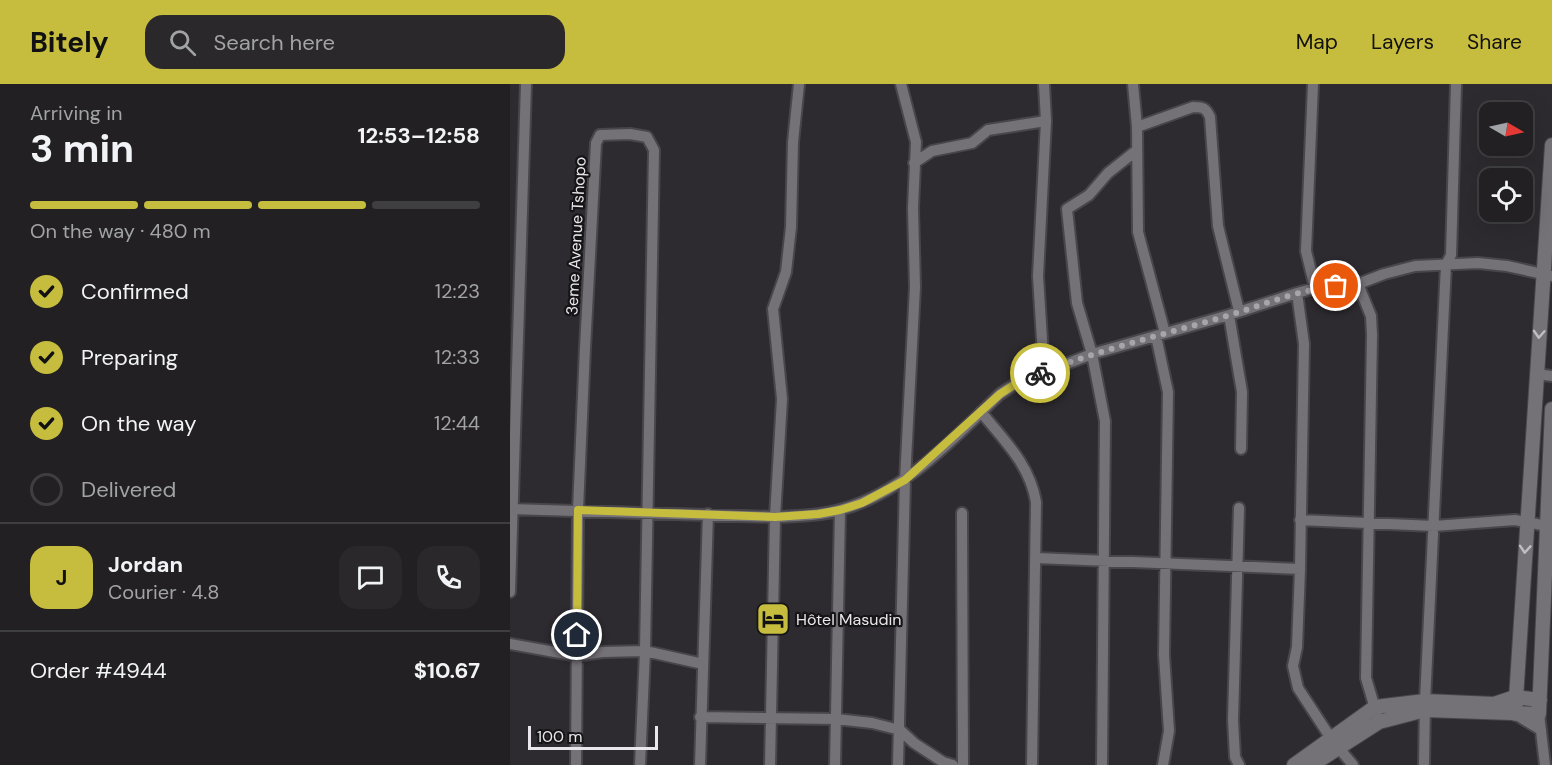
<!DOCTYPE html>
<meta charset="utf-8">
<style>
body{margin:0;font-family:"DM Sans",sans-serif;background:#2a282b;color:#f1f3f6;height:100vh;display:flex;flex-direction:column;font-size:22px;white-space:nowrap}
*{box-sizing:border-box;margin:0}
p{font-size:20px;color:#a2a3a6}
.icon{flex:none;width:33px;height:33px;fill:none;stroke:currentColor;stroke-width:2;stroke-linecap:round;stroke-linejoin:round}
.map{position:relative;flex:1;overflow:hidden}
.panel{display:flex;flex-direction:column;background:#222023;width:510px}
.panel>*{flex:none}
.needle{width:39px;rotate:99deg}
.fabs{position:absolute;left:969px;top:18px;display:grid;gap:12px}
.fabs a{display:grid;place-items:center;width:54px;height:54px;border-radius:12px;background:#222023;box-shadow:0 6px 24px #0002,0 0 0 2px #3f3e41;font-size:30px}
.scale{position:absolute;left:18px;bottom:15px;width:130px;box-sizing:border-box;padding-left:6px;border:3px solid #e9e7eb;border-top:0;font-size:16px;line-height:21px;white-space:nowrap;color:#e9e7eb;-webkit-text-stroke:4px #151416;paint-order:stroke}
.pin{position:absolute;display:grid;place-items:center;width:51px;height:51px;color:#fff;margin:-26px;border:3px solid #fff;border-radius:50%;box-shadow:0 2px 6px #0007}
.courier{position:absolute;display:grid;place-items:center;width:60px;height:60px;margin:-30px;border:4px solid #c6bc3d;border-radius:50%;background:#fff;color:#222;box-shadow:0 2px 8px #0007}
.head em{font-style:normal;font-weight:700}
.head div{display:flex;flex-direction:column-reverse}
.head{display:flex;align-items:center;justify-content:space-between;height:102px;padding:0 30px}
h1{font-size:39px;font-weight:700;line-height:45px}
.bar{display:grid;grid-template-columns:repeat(4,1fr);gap:9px 6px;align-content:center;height:72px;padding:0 30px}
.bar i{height:8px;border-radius:4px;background:#3f3e41}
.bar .active{background:#c6bc3d}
.bar p{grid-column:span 4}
.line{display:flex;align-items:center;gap:15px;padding:0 30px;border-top:2px solid #3f3e41}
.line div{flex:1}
.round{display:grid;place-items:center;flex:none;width:63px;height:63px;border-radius:18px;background:#2a282b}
ol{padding:0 30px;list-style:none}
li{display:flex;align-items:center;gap:18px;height:66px}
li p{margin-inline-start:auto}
li .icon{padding:6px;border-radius:50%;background:#c6bc3d;color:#111;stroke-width:4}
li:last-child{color:#a2a3a6}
li i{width:33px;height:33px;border:3px solid #3f3e41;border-radius:50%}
header{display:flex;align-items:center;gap:36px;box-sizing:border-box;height:84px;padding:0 30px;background:#c6bc3d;color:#111}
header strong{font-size:28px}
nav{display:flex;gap:33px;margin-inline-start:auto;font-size:21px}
.search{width:420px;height:54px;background:#2a282b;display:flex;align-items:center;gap:15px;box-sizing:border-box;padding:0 21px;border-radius:18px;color:#a2a3a6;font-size:22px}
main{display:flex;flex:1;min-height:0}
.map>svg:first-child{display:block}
</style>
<header>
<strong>Bitely</strong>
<div class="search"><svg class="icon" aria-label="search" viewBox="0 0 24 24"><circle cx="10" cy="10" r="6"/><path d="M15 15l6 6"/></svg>Search here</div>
<nav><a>Map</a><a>Layers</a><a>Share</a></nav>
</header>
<main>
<section class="panel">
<div class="head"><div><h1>3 min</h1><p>Arriving in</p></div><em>12:53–12:58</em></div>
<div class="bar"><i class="active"></i><i class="active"></i><i class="active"></i><i></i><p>On the way · 480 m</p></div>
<ol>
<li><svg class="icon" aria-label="check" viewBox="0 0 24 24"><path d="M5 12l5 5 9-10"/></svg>Confirmed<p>12:23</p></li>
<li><svg class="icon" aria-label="check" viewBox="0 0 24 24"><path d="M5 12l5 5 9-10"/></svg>Preparing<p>12:33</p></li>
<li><svg class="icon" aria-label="check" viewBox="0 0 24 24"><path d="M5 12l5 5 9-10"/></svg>On the way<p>12:44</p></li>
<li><i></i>Delivered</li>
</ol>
<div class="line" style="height:108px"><b class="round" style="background:#c6bc3d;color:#111">J</b><div><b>Jordan</b><p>Courier · 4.8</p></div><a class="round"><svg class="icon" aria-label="chat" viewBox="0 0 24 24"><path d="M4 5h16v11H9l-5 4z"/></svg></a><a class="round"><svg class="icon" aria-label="phone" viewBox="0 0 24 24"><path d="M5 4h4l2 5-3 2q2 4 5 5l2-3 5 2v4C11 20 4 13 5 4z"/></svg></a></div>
<div class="line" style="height:78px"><div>Order #4944</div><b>$10.67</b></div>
</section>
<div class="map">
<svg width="1042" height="681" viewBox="0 0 1042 681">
<rect width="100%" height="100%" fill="#2d2b2f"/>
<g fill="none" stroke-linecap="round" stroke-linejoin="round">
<defs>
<path id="street" d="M 534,0 L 536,37 L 528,192 L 534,288
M 623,0 L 627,43 L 628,148 L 655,249
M 803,0 L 796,167 L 805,204
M 627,43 L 683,23 C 693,23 696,24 700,33 L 708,142 L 729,227
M 404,79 L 422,67 L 462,59 L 478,46 L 536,37
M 848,200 L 861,232 L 862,251 L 856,594 L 869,638
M 787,209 L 794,260 L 790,485 L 787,563 L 783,582 L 788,604 L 822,656 L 843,681
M 719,231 L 732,308 L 731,365
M 646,252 L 658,308 L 654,571 L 659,647 L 653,681
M 1027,290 L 1042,292
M 471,328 C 494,356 520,381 526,418 L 522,681
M 0,425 L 265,433 C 287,432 311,432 333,425 C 396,407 443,355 490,310 L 507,299 L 582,270 L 719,231 L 787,209 L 805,204 L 848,200 L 874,190 L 905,182 L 968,179 L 997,182 L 1042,192
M 452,429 L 453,681
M 790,436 L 924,442 L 1005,436 L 1037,442
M 526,474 L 790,485
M 0,508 L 16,0
M 0,560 L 67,572 L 92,568 L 135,567 L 193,580
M 1005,630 L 1031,646
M 1029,630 L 1035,681
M 190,633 L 326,635 L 362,639 L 390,646 L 404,659 L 433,678 L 443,681
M 66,681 L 68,426 L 75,264 L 86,59 L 90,51 L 120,50 L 137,53 L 144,66 L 135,567 L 130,681
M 190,681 L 198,430
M 260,681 L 265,433 L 272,315 L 263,225 L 276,188 L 281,143 L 283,58 L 289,0
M 325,681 L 330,426
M 388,681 L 395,396 L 405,203 L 403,124 L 406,58 L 391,0
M 592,681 L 595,337 L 582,270 L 567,219 L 557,125 L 579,111 L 598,89 L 627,66
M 729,681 L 725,673 L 723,636 L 729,424
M 914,681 L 915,617 L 936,181 L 941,171 L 946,0"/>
<path id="secondary" d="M 1005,630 L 1042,61
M 784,681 L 865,623 L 915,617 L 984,620 L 1005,613 L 1030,616
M 802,681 L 869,638 L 915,626 L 1029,630 L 1042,325"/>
</defs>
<!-- street casing -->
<use href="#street" stroke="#48464b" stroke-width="14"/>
<!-- secondary casing -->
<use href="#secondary" stroke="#48464b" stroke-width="16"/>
<!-- street -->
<use href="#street" stroke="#747177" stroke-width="10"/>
<!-- secondary -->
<use href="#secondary" stroke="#747177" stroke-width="14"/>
</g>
<!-- one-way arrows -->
<defs><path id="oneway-chevron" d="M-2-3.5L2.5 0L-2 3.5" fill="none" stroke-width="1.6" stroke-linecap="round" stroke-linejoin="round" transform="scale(1.5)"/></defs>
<g stroke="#c0bec2">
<use href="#oneway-chevron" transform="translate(1029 250) rotate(93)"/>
<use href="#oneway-chevron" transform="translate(1015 465) rotate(94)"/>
</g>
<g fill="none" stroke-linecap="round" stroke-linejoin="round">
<!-- done -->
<path stroke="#a7a5a9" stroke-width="6" stroke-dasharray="0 10.8" d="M 530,289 C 592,265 656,250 720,231 C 755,220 789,206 826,202"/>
<!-- route -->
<path stroke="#c6bc3d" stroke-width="8" d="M 67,551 L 68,426 L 265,433 L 308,430 L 330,426 L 352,419 L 395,396 L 490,310 L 507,299 L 530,289"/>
</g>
<!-- icons -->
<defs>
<symbol id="hotel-square" viewBox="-11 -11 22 22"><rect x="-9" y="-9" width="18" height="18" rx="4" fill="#c6bc3d" stroke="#151416"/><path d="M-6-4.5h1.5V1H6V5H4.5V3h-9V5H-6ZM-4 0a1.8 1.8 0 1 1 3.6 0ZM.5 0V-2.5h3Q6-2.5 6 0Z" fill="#111"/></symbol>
</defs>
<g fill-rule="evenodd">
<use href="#hotel-square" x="244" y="516" width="38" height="38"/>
</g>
<g text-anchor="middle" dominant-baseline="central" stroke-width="4.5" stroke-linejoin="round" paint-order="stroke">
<!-- street labels -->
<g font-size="16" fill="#e9e7eb" stroke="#151416">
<text transform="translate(66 152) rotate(-87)">3eme Avenue Tshopo</text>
</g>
<!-- poi labels -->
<g font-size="16" fill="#e9e7eb" stroke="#151416" text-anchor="start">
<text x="286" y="535">Hôtel Masudin</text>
</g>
</g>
</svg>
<div class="fabs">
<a><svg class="needle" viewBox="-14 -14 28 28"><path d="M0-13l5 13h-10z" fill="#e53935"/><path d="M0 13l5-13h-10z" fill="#a2a3a6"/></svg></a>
<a><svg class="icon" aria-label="locate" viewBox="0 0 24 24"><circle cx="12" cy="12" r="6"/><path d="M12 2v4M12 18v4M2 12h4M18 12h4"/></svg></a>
</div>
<div class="scale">100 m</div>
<div class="pin" style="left:826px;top:202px;background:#ea580c"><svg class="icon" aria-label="bag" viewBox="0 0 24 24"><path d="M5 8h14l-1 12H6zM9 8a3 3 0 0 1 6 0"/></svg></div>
<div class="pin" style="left:67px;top:551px;background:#1f2937"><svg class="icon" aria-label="home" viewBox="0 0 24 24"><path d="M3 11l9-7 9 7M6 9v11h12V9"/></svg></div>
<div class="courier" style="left:530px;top:289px"><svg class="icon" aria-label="bike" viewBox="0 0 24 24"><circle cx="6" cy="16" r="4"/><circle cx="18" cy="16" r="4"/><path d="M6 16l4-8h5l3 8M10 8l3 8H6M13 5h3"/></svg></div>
</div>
</main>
